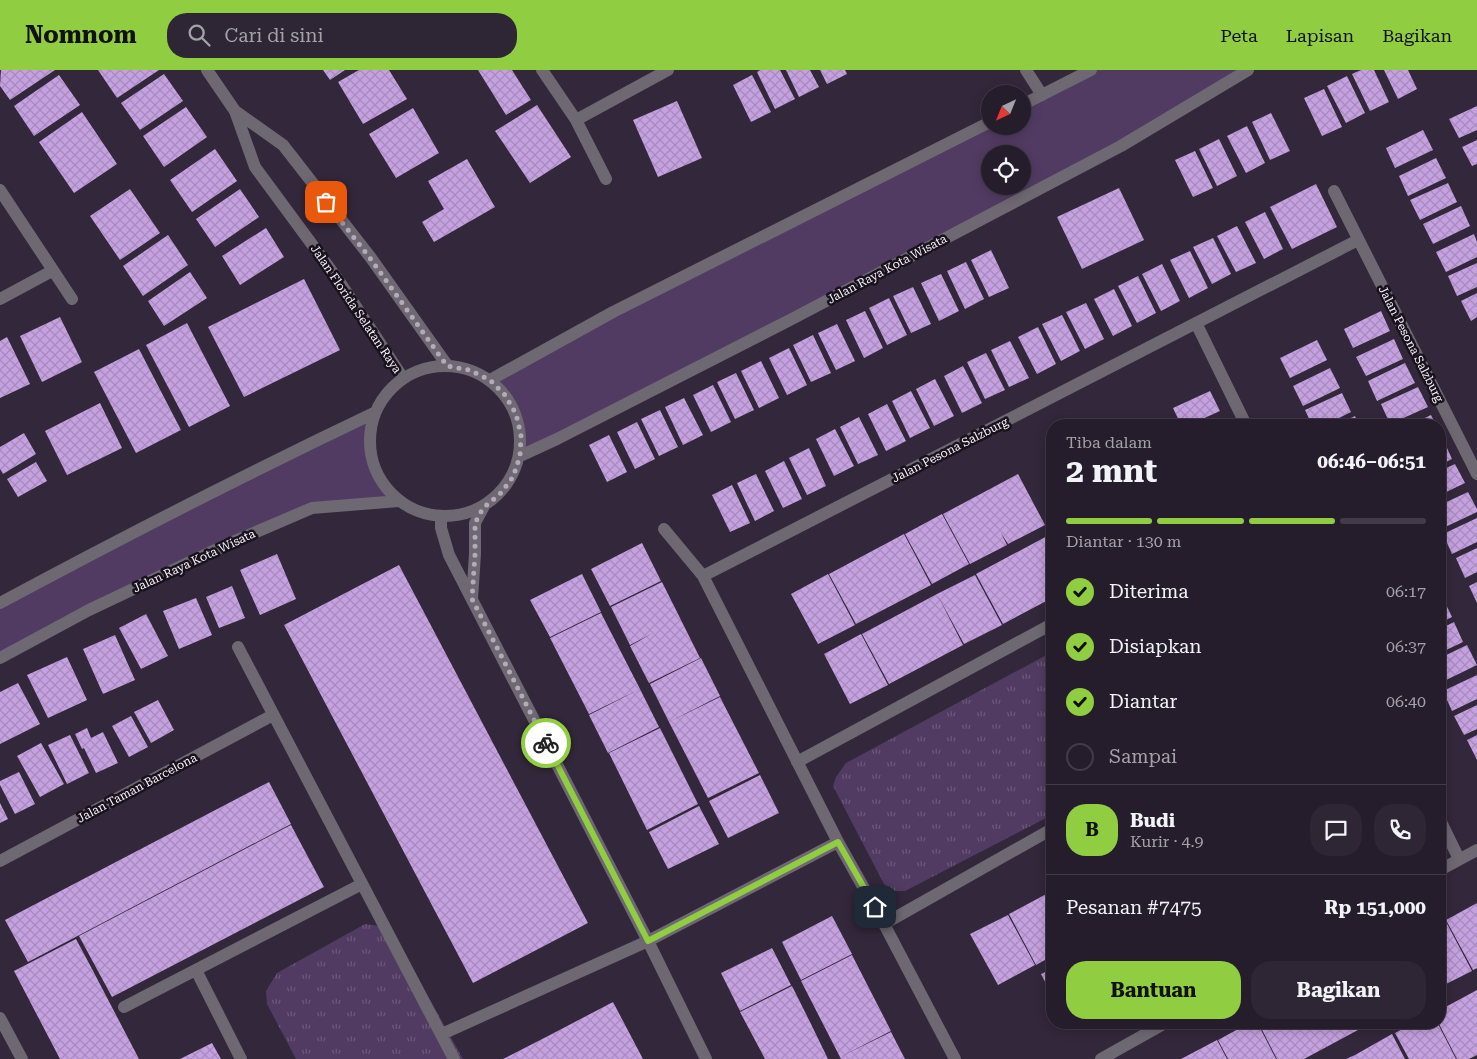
<!DOCTYPE html>
<html lang="id">
<meta charset="utf-8">
<style>
body{margin:0;font-family:"Roboto Serif",serif;background:#2e2634;color:#f1f3f6;height:100vh;display:flex;flex-direction:column;font-size:19px;white-space:nowrap}
*{box-sizing:border-box;margin:0}
p{font-size:16px;color:#a4a2a9}
.icon{flex:none;width:28px;height:28px;fill:none;stroke:currentColor;stroke-width:2;stroke-linecap:round;stroke-linejoin:round}
.map{position:relative;flex:1;overflow:hidden}
.sheet{position:absolute;left:1046px;top:349px;width:400px;height:610px;display:flex;flex-direction:column;background:#261d2c;border-radius:20px;box-shadow:0 2px 12px #0003,0 0 0 1px #423b48}
.sheet>*{flex:none}
.needle{width:32px;rotate:223deg}
.controls{position:absolute;left:981px;top:15px;display:grid;gap:10px}
.controls a{display:grid;place-items:center;width:50px;height:50px;border-radius:50%;background:#261d2c;box-shadow:0 2px 12px #0003,0 0 0 1px #423b48;font-size:25px}
.pin{position:absolute;display:grid;place-items:center;width:42px;height:42px;color:#fff;margin:-21px;border-radius:10px;box-shadow:0 2px 8px #0006}
.courier{position:absolute;display:grid;place-items:center;width:50px;height:50px;margin:-25px;border:4px solid #90cd41;border-radius:50%;background:#fff;color:#222;box-shadow:0 1px 6px #0007}
.head em{font-style:normal;font-weight:700}
.head div{display:flex;flex-direction:column-reverse}
.head{display:flex;align-items:center;justify-content:space-between;height:85px;padding:0 20px}
h1{font-size:32px;font-weight:700;line-height:38px}
.bar{display:grid;grid-template-columns:repeat(4,1fr);gap:8px 5px;align-content:center;height:60px;padding:0 20px}
.bar i{height:6px;border-radius:4px;background:#423b48}
.bar .on{background:#90cd41}
.bar p{grid-column:span 4}
.line{display:flex;align-items:center;gap:12px;padding:0 20px;border-top:1px solid #423b48}
.line div{flex:1}
.round{display:grid;place-items:center;flex:none;width:52px;height:52px;border-radius:20px;background:#2e2634}
ol{padding:0 20px;list-style:none}
li{display:flex;align-items:center;gap:15px;height:55px}
li p{margin-inline-start:auto}
li .icon{padding:5px;border-radius:50%;background:#90cd41;color:#111;stroke-width:4}
li:last-child{color:#a4a2a9}
li i{width:28px;height:28px;border:2px solid #423b48;border-radius:50%}
.button{display:flex;gap:10px;margin-top:auto;padding:10px 20px}
.button a{flex:1;height:58px;border-radius:20px;background:#90cd41;color:#111;font-size:20px;font-weight:700;line-height:58px;text-align:center}
.button a+a{background:#2e2634;color:#f1f3f6}
header{display:flex;align-items:center;gap:30px;box-sizing:border-box;height:70px;padding:0 25px;background:#90cd41;color:#111}
header strong{font-size:24px}
nav{display:flex;gap:28px;margin-inline-start:auto;font-size:18px}
.search{width:350px;height:45px;background:#2e2634;display:flex;align-items:center;gap:12px;box-sizing:border-box;padding:0 18px;border-radius:20px;color:#a4a2a9;font-size:19px}
.map>svg:first-child{display:block}
</style>
<header>
<strong>Nomnom</strong>
<div class="search"><svg class="icon" aria-label="search" viewBox="0 0 24 24"><circle cx="10" cy="10" r="6"/><path d="M15 15l6 6"/></svg>Cari di sini</div>
<nav><a>Peta</a><a>Lapisan</a><a>Bagikan</a></nav>
</header>
<div class="map">
<svg width="1477" height="989" viewBox="0 0 1477 989">
<defs>
<pattern id="park-tufts" width="24" height="20" patternUnits="userSpaceOnUse" patternTransform="scale(1.25)"><rect width="24" height="20" fill="#523b62"/><path d="M3 7l-1-3M5 7V3M7 7l1-3M15 17l-1-3M17 17v-4M19 17l1-3" fill="none" stroke="#6c587a"/></pattern>
<pattern id="building-cross-hatch" width="8" height="8" patternUnits="userSpaceOnUse" patternTransform="scale(1.25)"><rect width="8" height="8" fill="#c6a1e1"/><path d="M0 0l8 8M0 8l8-8" fill="none" stroke="#a78bbc"/></pattern>
</defs>
<rect width="100%" height="100%" fill="#33273b"/>
<!-- grass -->
<path fill="#523b62" fill-rule="evenodd" d="M 1092,0 L 1248,0 L 1121,76 L 520,386 C 521,350 516,335 490,310 L 990,56 L 1022,56 L 1023,35 ZM 990,84 L 1022,84 L 1022,116 L 990,116 Z
M 374,343 L 369,367 L 372,391 L 382,413 L 399,431 L 312,438 L 0,587 L 0,535 Z"/>
<!-- park -->
<path fill="url(#park-tufts)" d="M 1052,582 L 1052,745 L 905,821 L 893,821 L 884,814 L 833,716 L 836,707 L 846,693 Z
M 365,854 L 379,856 L 394,865 L 463,989 L 296,989 L 267,934 L 266,921 L 277,903 Z"/>
<!-- building -->
<path fill="url(#building-cross-hatch)" d="M 1,0 L 55,0 L 10,30 L 0,16 Z
M 98,0 L 159,0 L 117,28 Z
M 323,0 L 345,0 L 330,10 Z
M 359,0 L 389,0 L 407,29 L 363,54 L 338,12 Z
M 478,0 L 512,0 L 531,30 L 506,45 Z
M 760,0 L 780,0 L 795,29 L 775,39 L 757,2 Z
M 786,0 L 810,0 L 819,17 L 799,27 Z
M 820,0 L 845,0 L 847,4 L 827,14 Z
M 1361,0 L 1374,0 L 1389,32 L 1370,41 L 1352,4 Z
M 1384,0 L 1408,0 L 1417,19 L 1398,29 Z
M 164,4 L 183,31 L 140,60 L 121,33 Z
M 59,5 L 80,35 L 34,66 L 14,36 Z
M 752,5 L 771,42 L 751,52 L 733,15 Z
M 1347,6 L 1365,43 L 1346,53 L 1327,16 Z
M 1324,19 L 1342,57 L 1322,66 L 1304,28 Z
M 677,31 L 702,88 L 658,107 L 633,50 Z
M 537,35 L 571,87 L 530,113 L 495,61 Z
M 1477,36 L 1477,60 L 1459,68 L 1449,49 Z
M 186,37 L 207,67 L 164,97 L 143,66 Z
M 413,38 L 439,83 L 396,108 L 369,64 Z
M 82,42 L 117,94 L 74,123 L 39,72 Z
M 1271,43 L 1290,81 L 1270,90 L 1252,52 Z
M 1247,56 L 1265,93 L 1246,103 L 1227,66 Z
M 1423,60 L 1433,80 L 1395,98 L 1386,78 Z
M 1219,69 L 1237,106 L 1217,116 L 1199,79 Z
M 1477,70 L 1477,94 L 1472,96 L 1462,77 Z
M 215,79 L 237,111 L 192,142 L 170,110 Z
M 1195,81 L 1213,118 L 1193,127 L 1175,90 Z
M 1436,88 L 1446,108 L 1408,126 L 1399,106 Z
M 467,89 L 495,137 L 434,172 L 422,152 L 444,139 L 428,111 Z
M 1448,113 L 1457,132 L 1420,150 L 1410,130 Z
M 1316,114 L 1337,157 L 1292,179 L 1270,137 Z
M 1119,118 L 1144,170 L 1082,199 L 1057,147 Z
M 130,119 L 160,163 L 120,190 L 90,146 Z
M 240,119 L 259,147 L 215,177 L 196,149 Z
M 1461,136 L 1470,156 L 1433,174 L 1423,154 Z
M 1265,142 L 1283,179 L 1264,189 L 1245,152 Z
M 1237,156 L 1256,193 L 1236,202 L 1217,166 Z
M 266,158 L 284,187 L 240,215 L 222,186 Z
M 1474,164 L 1477,172 L 1477,187 L 1446,202 L 1436,182 Z
M 168,165 L 188,195 L 143,226 L 123,196 Z
M 1213,168 L 1231,204 L 1212,214 L 1193,177 Z
M 991,180 L 1009,218 L 989,227 L 971,190 Z
M 1190,181 L 1208,218 L 1189,228 L 1170,190 Z
M 966,192 L 984,229 L 965,239 L 947,201 Z
M 1477,193 L 1477,217 L 1457,226 L 1448,206 Z
M 1162,194 L 1180,231 L 1161,241 L 1142,204 Z
M 190,202 L 207,228 L 164,256 L 148,231 Z
M 941,204 L 959,241 L 939,251 L 921,213 Z
M 1138,206 L 1156,243 L 1137,253 L 1118,216 Z
M 304,209 L 340,280 L 244,327 L 208,257 Z
M 913,217 L 931,254 L 911,263 L 893,226 Z
M 1114,219 L 1132,256 L 1113,266 L 1094,229 Z
M 1477,223 L 1477,247 L 1471,251 L 1461,231 Z
M 889,228 L 907,265 L 887,275 L 869,238 Z
M 1086,233 L 1104,269 L 1085,279 L 1066,242 Z
M 865,241 L 883,278 L 864,288 L 846,250 Z
M 1381,241 L 1390,261 L 1353,278 L 1344,259 Z
M 1062,245 L 1080,281 L 1061,291 L 1042,254 Z
M 60,247 L 82,292 L 42,312 L 20,266 Z
M 187,253 L 230,336 L 189,357 L 146,275 Z
M 837,254 L 855,291 L 836,300 L 818,263 Z
M 1038,257 L 1056,294 L 1037,304 L 1018,267 Z
M 813,265 L 831,303 L 811,312 L 793,275 Z
M 7,267 L 30,314 L 0,328 L 0,271 Z
M 1394,269 L 1403,289 L 1366,306 L 1356,287 Z
M 1317,270 L 1327,290 L 1290,308 L 1280,288 Z
M 1010,271 L 1029,308 L 1009,317 L 991,280 Z
M 789,278 L 807,315 L 787,325 L 769,288 Z
M 139,279 L 181,360 L 136,383 L 94,302 Z
M 986,283 L 1005,320 L 985,329 L 967,292 Z
M 761,291 L 779,328 L 759,338 L 741,301 Z
M 1405,293 L 1415,313 L 1377,331 L 1368,311 Z
M 963,296 L 982,333 L 962,343 L 944,306 Z
M 1330,298 L 1340,318 L 1303,336 L 1293,316 Z
M 736,303 L 754,340 L 735,349 L 717,312 Z
M 935,309 L 954,346 L 934,356 L 916,319 Z
M 713,315 L 731,352 L 711,362 L 693,325 Z
M 1418,317 L 1428,337 L 1390,354 L 1381,334 Z
M 911,321 L 930,358 L 910,368 L 892,331 Z
M 1210,321 L 1220,341 L 1189,355 L 1181,355 L 1173,338 Z
M 1342,323 L 1351,342 L 1325,355 L 1312,355 L 1305,340 Z
M 684,328 L 703,365 L 683,375 L 665,337 Z
M 100,333 L 122,378 L 67,405 L 45,361 Z
M 887,334 L 906,371 L 886,381 L 868,344 Z
M 660,340 L 678,377 L 659,386 L 641,349 Z
M 1431,345 L 1436,355 L 1410,355 Z
M 1355,346 L 1359,355 L 1336,355 Z
M 859,347 L 878,385 L 858,394 L 840,357 Z
M 637,352 L 655,389 L 635,399 L 617,362 Z
M 835,359 L 854,396 L 834,406 L 816,369 Z
M 24,363 L 36,384 L 3,404 L 0,399 L 0,377 Z
M 609,365 L 627,402 L 607,412 L 589,375 Z
M 1443,369 L 1452,389 L 1440,395 L 1440,371 Z
M 809,378 L 826,416 L 807,425 L 789,388 Z
M 784,391 L 802,429 L 783,438 L 765,401 Z
M 36,392 L 47,411 L 18,427 L 7,409 Z
M 1455,394 L 1465,413 L 1440,425 L 1440,401 Z
M 756,404 L 774,441 L 755,451 L 737,413 Z
M 1018,404 L 1045,455 L 1008,474 L 1001,463 L 1007,475 L 970,494 L 943,444 Z
M 732,415 L 750,453 L 730,462 L 712,425 Z
M 1468,422 L 1477,439 L 1477,442 L 1441,459 L 1440,435 Z
M 942,444 L 969,494 L 932,514 L 905,464 Z
M 1477,448 L 1477,472 L 1452,484 L 1443,464 Z
M 904,464 L 931,515 L 856,554 L 829,504 Z
M 1051,464 L 1052,468 L 1052,528 L 1003,554 L 976,504 Z
M 642,473 L 661,511 L 610,536 L 591,499 Z
M 1477,478 L 1477,502 L 1465,508 L 1456,488 Z
M 277,484 L 296,529 L 260,545 L 240,500 Z
M 399,495 L 588,853 L 473,913 L 284,555 Z
M 582,504 L 601,542 L 550,567 L 530,530 Z
M 828,504 L 855,555 L 818,574 L 791,524 Z
M 975,505 L 1002,555 L 964,574 L 937,524 Z
M 662,512 L 700,588 L 649,613 L 630,576 L 653,563 L 630,575 L 611,537 Z
M 1477,512 L 1477,533 L 1469,516 Z
M 232,516 L 245,548 L 219,558 L 206,527 Z
M 937,524 L 963,575 L 889,614 L 862,564 Z
M 196,528 L 212,565 L 179,579 L 163,541 Z
M 1443,528 L 1452,547 L 1440,553 L 1440,529 Z
M 601,543 L 640,619 L 589,644 L 550,568 Z
M 146,544 L 168,586 L 141,599 L 119,558 Z
M 1454,552 L 1463,572 L 1440,583 L 1440,559 Z
M 861,564 L 888,615 L 850,634 L 824,584 Z
M 115,565 L 135,610 L 103,624 L 83,579 Z
M 1467,575 L 1477,595 L 1440,613 L 1440,588 Z
M 67,587 L 87,630 L 48,648 L 27,605 Z
M 701,588 L 720,626 L 669,652 L 650,614 Z
M 1477,605 L 1477,629 L 1452,641 L 1443,621 Z
M 18,613 L 40,654 L 0,674 L 0,622 Z
M 640,619 L 659,657 L 608,683 L 589,645 Z
M 720,627 L 759,703 L 708,728 L 669,652 Z
M 158,630 L 174,660 L 151,673 L 134,642 Z
M 1477,635 L 1477,659 L 1464,665 L 1454,646 Z
M 131,646 L 148,677 L 129,687 L 112,656 Z
M 87,658 L 91,668 L 103,662 L 118,693 L 96,703 L 84,678 L 82,679 L 75,664 Z
M 660,658 L 698,734 L 647,760 L 609,683 Z
M 70,665 L 89,703 L 67,714 L 48,675 Z
M 1477,665 L 1477,690 L 1467,670 Z
M 41,673 L 64,714 L 40,727 L 17,686 Z
M 19,702 L 35,734 L 15,744 L 0,715 L 0,711 Z
M 760,705 L 779,743 L 728,768 L 709,731 Z
M 269,712 L 291,754 L 28,892 L 5,850 Z
M 0,733 L 8,749 L 0,753 Z
M 699,736 L 719,774 L 668,799 L 649,762 Z
M 291,755 L 324,817 L 112,927 L 79,866 Z
M 1052,821 L 1052,886 L 1036,895 L 1009,844 Z
M 1477,833 L 1477,898 L 1473,900 L 1446,850 Z
M 1008,845 L 1035,895 L 998,915 L 970,864 Z
M 832,846 L 852,884 L 801,910 L 782,872 Z
M 1445,850 L 1472,901 L 1440,917 L 1440,853 Z
M 76,869 L 91,897 L 139,989 L 60,989 L 14,901 Z
M 772,878 L 791,915 L 740,941 L 721,903 Z
M 852,885 L 891,961 L 840,987 L 801,911 Z
M 1052,899 L 1052,925 L 1041,904 Z
M 792,916 L 811,954 L 828,989 L 765,989 L 740,942 Z
M 1477,920 L 1477,985 L 1469,989 L 1457,989 L 1438,952 L 1440,952 L 1440,940 Z
M 613,932 L 643,989 L 503,989 L 550,965 Z
M 1251,952 L 1257,952 L 1276,989 L 1228,989 L 1218,970 Z
M 1258,952 L 1354,952 L 1358,960 L 1304,989 L 1277,989 Z
M 1355,952 L 1373,952 L 1359,960 Z
M 1415,952 L 1437,952 L 1456,989 L 1409,989 L 1395,963 Z
M 891,962 L 905,989 L 841,989 L 840,987 Z
M 1392,964 L 1405,989 L 1346,989 L 1355,985 Z
M 1217,970 L 1227,989 L 1181,989 Z
M 212,973 L 221,989 L 180,989 Z"/>
<g fill="none" stroke-linecap="round" stroke-linejoin="round">
<!-- minor -->
<path stroke="#6e6873" stroke-width="12" d="M 207,0 L 235,41 L 255,97 L 339,211 L 403,308
M 542,0 L 576,50 L 606,109
M 1026,0 L 1042,25
M 235,41 L 283,75 L 371,188 L 447,295
M 576,50 L 668,0
M 0,120 L 72,229
M 1334,121 L 1477,404
M 0,229 L 52,201
M 1196,253 L 1246,355
M 441,447 L 441,458 L 449,485 L 648,871 L 706,989
M 664,459 L 703,506 L 838,772 L 884,854 L 955,989
M 703,506 L 1358,170
M 472,529 L 475,484 L 475,453 L 483,438
M 238,577 L 454,989
M 797,692 L 1052,554
M 1440,750 L 1459,789
M 0,791 L 273,645
M 1440,800 L 1477,780
M 884,854 L 1052,759
M 196,900 L 241,989
M 124,937 L 362,814
M 0,948 L 22,989
M 442,964 L 648,871 L 838,772
M 1101,989 L 1167,952"/>
<!-- tertiary -->
<path stroke="#6e6873" stroke-width="12" d="M 1022,35 L 1091,0
M370 371a75 75 0 1 1 150 0a75 75 0 1 1-150 0Z
M 490,310 L 613,242 L 990,52
M 520,386 L 557,369 L 790,250 L 1121,76 L 1248,0
M 0,533 C 123,467 248,403 374,343
M 0,588 L 89,540 L 228,474 L 312,438 L 399,431"/>
</g>
<g fill="none" stroke-linecap="round" stroke-linejoin="round">
<!-- done -->
<path stroke="#b3aaba" stroke-width="5" stroke-dasharray="0 9" d="M 326,132 L 370,188 L 447,296 L 469,300 L 490,310 L 505,325 L 516,344 L 521,365 L 520,386 L 513,407 L 500,424 L 483,438 L 475,453 L 475,484 L 472,529 L 546,673"/>
<!-- route -->
<path stroke="#90cd41" stroke-width="6" d="M 546,673 L 648,871 L 838,772 L 875,837"/>
</g>
<g text-anchor="middle" dominant-baseline="central" stroke-width="5" stroke-linejoin="round" paint-order="stroke">
<!-- street labels -->
<g font-size="12" fill="#f8f1fe" stroke="#18121c">
<text transform="translate(887 199) rotate(-28)">Jalan Raya Kota Wisata</text>
<text transform="translate(356 239) rotate(56)">Jalan Florida Selatan Raya</text>
<text transform="translate(1411 274) rotate(63)">Jalan Pesona Salzburg</text>
<text transform="translate(950 380) rotate(-27)">Jalan Pesona Salzburg</text>
<text transform="translate(194 491) rotate(-25)">Jalan Raya Kota Wisata</text>
<text transform="translate(137 718) rotate(-28)">Jalan Taman Barcelona</text>
</g>
</g>
</svg>
<div class="controls">
<a><svg class="needle" viewBox="-14 -14 28 28"><path d="M0-13l5 13h-10z" fill="#e53935"/><path d="M0 13l5-13h-10z" fill="#a4a2a9"/></svg></a>
<a><svg class="icon" aria-label="locate" viewBox="0 0 24 24"><circle cx="12" cy="12" r="6"/><path d="M12 2v4M12 18v4M2 12h4M18 12h4"/></svg></a>
</div>
<div class="pin" style="left:326px;top:132px;background:#ea580c"><svg class="icon" aria-label="bag" viewBox="0 0 24 24"><path d="M5 8h14l-1 12H6zM9 8a3 3 0 0 1 6 0"/></svg></div>
<div class="pin" style="left:875px;top:837px;background:#1f2937"><svg class="icon" aria-label="home" viewBox="0 0 24 24"><path d="M3 11l9-7 9 7M6 9v11h12V9"/></svg></div>
<div class="courier" style="left:546px;top:673px"><svg class="icon" aria-label="bike" viewBox="0 0 24 24"><circle cx="6" cy="16" r="4"/><circle cx="18" cy="16" r="4"/><path d="M6 16l4-8h5l3 8M10 8l3 8H6M13 5h3"/></svg></div>
<section class="sheet">
<div class="head"><div><h1>2 mnt</h1><p>Tiba dalam</p></div><em>06:46–06:51</em></div>
<div class="bar"><i class="on"></i><i class="on"></i><i class="on"></i><i></i><p>Diantar · 130 m</p></div>
<ol>
<li><svg class="icon" aria-label="check" viewBox="0 0 24 24"><path d="M5 12l5 5 9-10"/></svg>Diterima<p>06:17</p></li>
<li><svg class="icon" aria-label="check" viewBox="0 0 24 24"><path d="M5 12l5 5 9-10"/></svg>Disiapkan<p>06:37</p></li>
<li><svg class="icon" aria-label="check" viewBox="0 0 24 24"><path d="M5 12l5 5 9-10"/></svg>Diantar<p>06:40</p></li>
<li><i></i>Sampai</li>
</ol>
<div class="line" style="height:90px"><b class="round" style="background:#90cd41;color:#111">B</b><div><b>Budi</b><p>Kurir · 4.9</p></div><a class="round"><svg class="icon" aria-label="chat" viewBox="0 0 24 24"><path d="M4 5h16v11H9l-5 4z"/></svg></a><a class="round"><svg class="icon" aria-label="phone" viewBox="0 0 24 24"><path d="M5 4h4l2 5-3 2q2 4 5 5l2-3 5 2v4C11 20 4 13 5 4z"/></svg></a></div>
<div class="line" style="height:65px"><div>Pesanan #7475</div><b>Rp 151,000</b></div>
<div class="button"><a>Bantuan</a><a>Bagikan</a></div>
</section>
</div>
